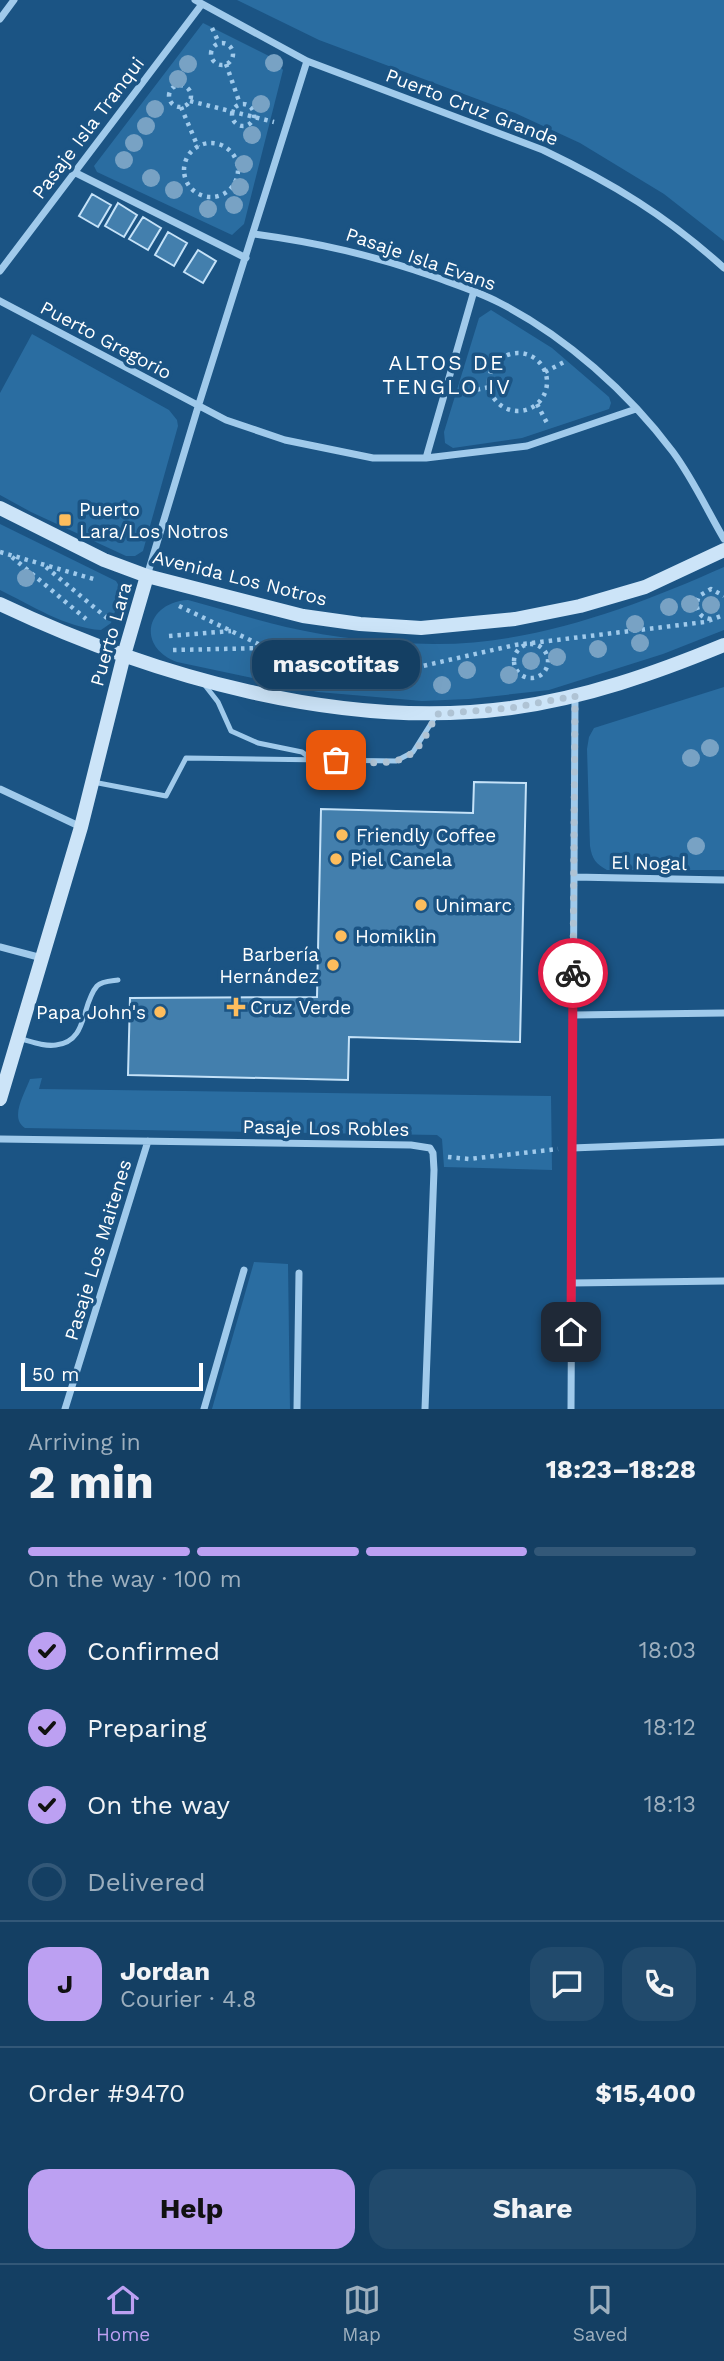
<!DOCTYPE html>
<meta charset="utf-8">
<style>
body{margin:0;font-family:"Work Sans",sans-serif;background:#214a6c;color:#f1f3f6;height:100vh;display:flex;flex-direction:column;font-size:26px;white-space:nowrap}
*{box-sizing:border-box;margin:0}
p{font-size:23px;color:#9dafbe}
.icon{flex:none;width:38px;height:38px;fill:none;stroke:currentColor;stroke-width:2;stroke-linecap:round;stroke-linejoin:round}
.map{position:relative;height:1409px;overflow:hidden}
.details{display:flex;flex-direction:column;background:#143f63;flex:1}
.details>*{flex:none}
.scale{position:absolute;left:21px;bottom:18px;width:182px;box-sizing:border-box;padding-left:7px;border:4px solid #fff;border-top:0;font-size:19px;line-height:24px;white-space:nowrap;color:#fff;-webkit-text-stroke:5px #1b5484;paint-order:stroke}
.pin{position:absolute;display:grid;place-items:center;width:60px;height:60px;color:#fff;margin:-30px;border-radius:14px;box-shadow:0 4px 10px #0006}
.courier{position:absolute;display:grid;place-items:center;width:70px;height:70px;margin:-35px;border:5px solid #e11d48;border-radius:50%;background:#fff;color:#222;box-shadow:0 2px 9px #0007}
.bubble{position:absolute;height:49px;border-radius:21px;background:#143f63;box-shadow:0 7px 28px #0002,0 0 0 2px #335878;font-size:23px;font-weight:700;line-height:49px;text-align:center}
.summary em{font-style:normal;font-weight:700}
.summary div{display:flex;flex-direction:column-reverse}
.summary{display:flex;align-items:center;justify-content:space-between;height:119px;padding:0 28px}
h1{font-size:46px;font-weight:700;line-height:52px}
.bar{display:grid;grid-template-columns:repeat(4,1fr);gap:10px 7px;align-content:center;height:84px;padding:0 28px}
.bar i{height:9px;border-radius:5px;background:#335878}
.bar .selected{background:#bca0f2}
.bar p{grid-column:span 4}
.line{display:flex;align-items:center;gap:18px;padding:0 28px;border-top:2px solid #335878}
.line div{flex:1}
.round{display:grid;place-items:center;flex:none;width:74px;height:74px;border-radius:21px;background:#214a6c}
ol{padding:0 28px;list-style:none}
li{display:flex;align-items:center;gap:21px;height:77px}
li p{margin-inline-start:auto}
li .icon{padding:7px;border-radius:50%;background:#bca0f2;color:#111;stroke-width:4}
li:last-child{color:#9dafbe}
li i{width:38px;height:38px;border:4px solid #335878;border-radius:50%}
.button{display:flex;gap:14px;margin-top:auto;padding:14px 28px}
.button a{flex:1;height:80px;border-radius:21px;background:#bca0f2;color:#111;font-size:28px;font-weight:700;line-height:80px;text-align:center}
.button a+a{background:#214a6c;color:#f1f3f6}
.dock{display:flex;justify-content:space-around;align-items:center;height:98px;border-top:2px solid #335878;background:#143f63;font-size:19px;color:#9dafbe}
.dock a{display:grid;justify-items:center;gap:4px}
.dock .selected{color:#bca0f2}
.map>svg:first-child{display:block}
</style>
<div class="map">
<svg width="724" height="1409" viewBox="0 0 724 1409">
<rect width="100%" height="100%" fill="#1b5484"/>
<!-- green -->
<path fill="#2a6da1" d="M 237,0 L 724,0 L 724,241 L 664,194 L 580,143 L 515,113 L 319,40 Z
M 203,23 L 273,58 L 283,70 L 244,224 L 232,235 L 97,172 L 94,166 Z
M 491,310 L 552,348 L 609,397 L 611,403 L 609,409 L 522,438 L 453,448 L 445,443 L 444,432 L 479,318 Z
M 32,334 L 169,410 L 177,420 L 178,426 L 143,551 L 135,556 L 126,556 L 31,512 L 0,495 L 0,393 Z
M 0,524 L 116,581 L 122,591 L 111,623 L 101,630 C 66,628 31,605 0,590 Z
M 724,567 L 724,630 L 663,654 L 549,690 L 469,699 L 422,701 L 318,692 L 177,662 C 135,646 147,602 188,600 C 221,609 253,619 286,627 C 333,638 385,643 433,644 C 533,645 634,607 724,567 Z
M 724,687 L 724,870 L 607,870 C 596,864 592,859 590,846 L 587,749 L 589,737 L 594,728 Z
M 42,1078 L 39,1089 L 551,1096 L 552,1170 L 444,1167 L 442,1139 L 437,1135 L 25,1128 C 9,1118 25,1093 30,1079 Z
M 254,1262 L 288,1264 L 290,1409 L 212,1409 Z"/>
<!-- building -->
<path fill="#437fad" stroke="#c5e2f8" stroke-width="2" d="M 92,194 L 111,205 L 98,227 L 79,216 Z
M 118,203 L 137,215 L 124,237 L 105,226 Z
M 143,217 L 161,228 L 148,250 L 129,239 Z
M 168,232 L 187,243 L 174,266 L 155,255 Z
M 198,250 L 216,261 L 203,283 L 184,272 Z
M 474,782 L 526,783 L 520,1042 L 349,1037 L 348,1080 L 128,1075 L 130,998 L 317,997 L 321,809 L 473,813 Z"/>
<g fill="none" stroke-linecap="round" stroke-linejoin="round">
<!-- path -->
<path stroke="#a0caeb" stroke-width="4.5" stroke-dasharray="3.5 5" stroke-linecap="butt" d="M 212,28 L 219,43
M211 54a11 11 0 1 1 22 0a11 11 0 1 1-22 0Z
M 226,64 L 240,104
M169 96a11 11 0 1 1 22 0a11 11 0 1 1-22 0Z
M 190,101 L 274,122
M232 115a11 11 0 1 1 22 0a11 11 0 1 1-22 0Z
M 181,107 L 198,147
M184 170a27 27 0 1 1 54 0a27 27 0 1 1-54 0Z
M489 382a29 29 0 1 1 58 0a29 29 0 1 1-58 0Z
M 545,372 L 566,361
M 460,393 L 490,387
M 537,404 L 548,425
M 0,552 L 97,580
M 12,557 L 86,619
M 46,567 L 107,618
M 179,606 L 321,674 L 342,682 L 352,682 L 515,645 L 705,622 L 724,615
M 711,619 C 698,618 694,607 699,596 L 711,589 L 724,596
M 169,636 L 231,631
M514 661a17 17 0 1 1 34 0a17 17 0 1 1-34 0Z
M329 666a16 16 0 1 1 32 0a16 16 0 1 1-32 0Z
M 173,650 L 266,648
M 448,1157 L 469,1159 L 558,1149"/>
<!-- lane -->
<path stroke="#a0caeb" stroke-width="5" d="M 204,684 L 218,702 L 231,731 L 258,743 L 302,752 L 311,759
M 93,782 L 166,796 L 186,758 L 396,761 L 413,752 L 437,714
M 18,1038 C 30,1041 44,1047 56,1045 C 88,1042 81,1004 97,986 C 102,981 111,981 118,980"/>
<!-- street -->
<path stroke="#a0caeb" stroke-width="7" d="M 195,0 L 307,61 L 543,150 C 612,183 667,216 724,268
M 0,19 L 14,0
M 74,172 L 246,258
M 254,234 C 320,243 372,255 435,277 C 457,285 479,292 500,303 C 566,337 628,392 673,452 C 693,479 707,510 724,539
M 0,271 L 202,4
M 0,301 L 226,420 L 285,440 L 373,458 L 426,458 L 527,446 L 636,409
M 426,458 L 474,291
M 147,576 L 198,407 L 307,61
M 0,789 L 81,827
M 574,877 L 724,880
M 0,947 L 42,958
M 573,1015 L 724,1013
M 0,1139 L 411,1145 L 430,1148 L 433,1153 L 434,1170 L 425,1409
M 572,1148 L 724,1142
M 571,1283 L 724,1281
M 65,1409 L 148,1141
M 204,1409 L 244,1270
M 297,1409 L 299,1273
M 571,1409 L 575,696"/>
<!-- secondary -->
<path stroke="#cce4f8" stroke-width="14" d="M 0,508 L 104,560 L 147,576 L 303,616 L 360,624 L 421,628 L 515,619 L 580,606 L 645,587 L 724,550
M 0,604 C 152,676 342,731 511,708 C 585,698 656,673 724,645
M 0,1099 L 81,827 L 124,655 L 147,576"/>
</g>
<!-- trees -->
<g fill="#78a2c4">
<circle cx="274" cy="63" r="9"/>
<circle cx="188" cy="64" r="9"/>
<circle cx="178" cy="79" r="9"/>
<circle cx="261" cy="104" r="9"/>
<circle cx="155" cy="109" r="9"/>
<circle cx="146" cy="126" r="9"/>
<circle cx="252" cy="135" r="9"/>
<circle cx="134" cy="143" r="9"/>
<circle cx="124" cy="160" r="9"/>
<circle cx="244" cy="164" r="9"/>
<circle cx="151" cy="178" r="9"/>
<circle cx="240" cy="187" r="9"/>
<circle cx="174" cy="190" r="9"/>
<circle cx="234" cy="205" r="9"/>
<circle cx="208" cy="209" r="9"/>
<circle cx="26" cy="578" r="9"/>
<circle cx="690" cy="604" r="9"/>
<circle cx="711" cy="605" r="9"/>
<circle cx="669" cy="607" r="9"/>
<circle cx="635" cy="624" r="9"/>
<circle cx="640" cy="643" r="9"/>
<circle cx="598" cy="649" r="9"/>
<circle cx="557" cy="657" r="9"/>
<circle cx="396" cy="660" r="9"/>
<circle cx="531" cy="661" r="9"/>
<circle cx="289" cy="669" r="9"/>
<circle cx="467" cy="670" r="9"/>
<circle cx="509" cy="675" r="9"/>
<circle cx="442" cy="685" r="9"/>
<circle cx="710" cy="748" r="9"/>
<circle cx="691" cy="758" r="9"/>
<circle cx="696" cy="846" r="9"/>
</g>
<g fill="none" stroke-linecap="round" stroke-linejoin="round">
<!-- done -->
<path stroke="#afc3d4" stroke-width="7" stroke-dasharray="0 12.6" d="M 336,760 C 359,761 395,769 413,752 C 424,743 430,727 437,714 L 511,708 L 575,696 L 573,973"/>
<!-- route -->
<path stroke="#e11d48" stroke-width="9" d="M 571,1332 L 573,973"/>
</g>
<!-- markers -->
<g fill="#fdbd5d" stroke="#1b5484" stroke-width="2.5">
<rect x="58" y="513" width="14" height="14" rx="3.5"/>
<circle cx="342" cy="835" r="7"/>
<circle cx="336" cy="859" r="7"/>
<circle cx="421" cy="905" r="7"/>
<circle cx="341" cy="936" r="7"/>
<circle cx="333" cy="965" r="7"/>
<path d="M232.5 996.5h7v7h7v7h-7v7h-7v-7h-7v-7h7z"/>
<circle cx="160" cy="1012" r="7"/>
</g>
<g text-anchor="middle" dominant-baseline="central" stroke-width="7" stroke-linejoin="round" paint-order="stroke">
<!-- street labels -->
<g font-size="19" fill="#fff" stroke="#1b5484">
<text transform="translate(472 107) rotate(21)">Puerto Cruz Grande</text>
<text transform="translate(88 128) rotate(-53)">Pasaje Isla Tranqui</text>
<text transform="translate(421 259) rotate(19)">Pasaje Isla Evans</text>
<text transform="translate(106 340) rotate(28)">Puerto Gregorio</text>
<text transform="translate(240 578) rotate(14)">Avenida Los Notros</text>
<text transform="translate(111 634) rotate(-74)">Puerto Lara</text>
<text transform="translate(649 863) rotate(1)">El Nogal</text>
<text transform="translate(326 1128) rotate(1)">Pasaje Los Robles</text>
<text transform="translate(98 1250) rotate(-73)">Pasaje Los Maitenes</text>
</g>
<!-- poi labels -->
<g font-size="19" fill="#fff" stroke="#1b5484" text-anchor="start">
<text x="79" y="509">Puerto<tspan x="79" dy="22">Lara/Los Notros</tspan></text>
<text x="356" y="835">Friendly Coffee</text>
<text x="350" y="859">Piel Canela</text>
<text x="435" y="905">Unimarc</text>
<text x="355" y="936">Homiklin</text>
<text x="319" y="954" text-anchor="end">Barbería<tspan x="319" dy="22">Hernández</tspan></text>
<text x="250" y="1007">Cruz Verde</text>
<text x="146" y="1012" text-anchor="end">Papa John's</text>
</g>
<!-- neighbourhood labels -->
<g font-size="21" letter-spacing="2" fill="#fff" stroke="#1b5484">
<text x="447" y="362">ALTOS DE<tspan x="447" dy="24">TENGLO IV</tspan></text>
</g>
</g>
</svg>
<div class="scale">50 m</div>
<div class="pin" style="left:336px;top:760px;background:#ea580c"><svg class="icon" aria-label="bag" viewBox="0 0 24 24"><path d="M5 8h14l-1 12H6zM9 8a3 3 0 0 1 6 0"/></svg></div>
<div class="pin" style="left:571px;top:1332px;background:#1f2937"><svg class="icon" aria-label="home" viewBox="0 0 24 24"><path d="M3 11l9-7 9 7M6 9v11h12V9"/></svg></div>
<div class="courier" style="left:573px;top:973px"><svg class="icon" aria-label="bike" viewBox="0 0 24 24"><circle cx="6" cy="16" r="4"/><circle cx="18" cy="16" r="4"/><path d="M6 16l4-8h5l3 8M10 8l3 8H6M13 5h3"/></svg></div>
<div class="bubble" style="left:252px;top:640px;width:168px">mascotitas</div>
</div>
<section class="details">
<div class="summary"><div><h1>2 min</h1><p>Arriving in</p></div><em>18:23–18:28</em></div>
<div class="bar"><i class="selected"></i><i class="selected"></i><i class="selected"></i><i></i><p>On the way · 100 m</p></div>
<ol>
<li><svg class="icon" aria-label="check" viewBox="0 0 24 24"><path d="M5 12l5 5 9-10"/></svg>Confirmed<p>18:03</p></li>
<li><svg class="icon" aria-label="check" viewBox="0 0 24 24"><path d="M5 12l5 5 9-10"/></svg>Preparing<p>18:12</p></li>
<li><svg class="icon" aria-label="check" viewBox="0 0 24 24"><path d="M5 12l5 5 9-10"/></svg>On the way<p>18:13</p></li>
<li><i></i>Delivered</li>
</ol>
<div class="line" style="height:126px"><b class="round" style="background:#bca0f2;color:#111">J</b><div><b>Jordan</b><p>Courier · 4.8</p></div><a class="round"><svg class="icon" aria-label="chat" viewBox="0 0 24 24"><path d="M4 5h16v11H9l-5 4z"/></svg></a><a class="round"><svg class="icon" aria-label="phone" viewBox="0 0 24 24"><path d="M5 4h4l2 5-3 2q2 4 5 5l2-3 5 2v4C11 20 4 13 5 4z"/></svg></a></div>
<div class="line" style="height:91px"><div>Order #9470</div><b>$15,400</b></div>
<div class="button"><a>Help</a><a>Share</a></div>
</section>
<nav class="dock">
<a class="selected"><svg class="icon" aria-label="home" viewBox="0 0 24 24"><path d="M3 11l9-7 9 7M6 9v11h12V9"/></svg>Home</a>
<a><svg class="icon" aria-label="map" viewBox="0 0 24 24"><path d="M3 6l6-2 6 2 6-2v14l-6 2-6-2-6 2zM9 4v14M15 6v14"/></svg>Map</a>
<a><svg class="icon" aria-label="saved" viewBox="0 0 24 24"><path d="M7 4h10v16l-5-4-5 4z"/></svg>Saved</a>
</nav>
